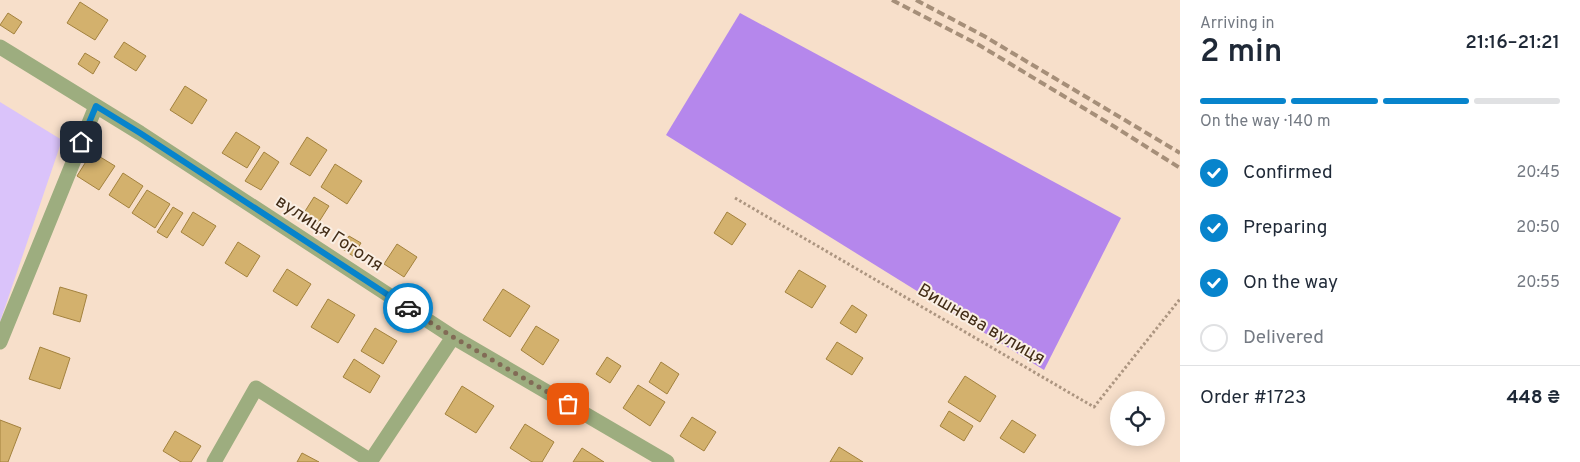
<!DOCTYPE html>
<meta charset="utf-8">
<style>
body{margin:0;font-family:Overpass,sans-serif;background:#f6f6f7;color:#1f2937;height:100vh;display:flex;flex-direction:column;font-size:19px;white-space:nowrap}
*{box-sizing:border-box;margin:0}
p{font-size:16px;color:#747a83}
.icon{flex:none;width:28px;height:28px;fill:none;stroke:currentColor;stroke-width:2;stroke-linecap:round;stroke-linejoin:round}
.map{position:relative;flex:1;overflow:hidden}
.sheet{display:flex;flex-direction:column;background:#fff;width:400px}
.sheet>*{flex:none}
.buttons{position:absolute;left:1110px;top:391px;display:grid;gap:10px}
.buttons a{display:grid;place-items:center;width:55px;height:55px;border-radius:50%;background:#fff;box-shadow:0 2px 12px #0003;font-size:25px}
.pin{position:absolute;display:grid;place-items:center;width:42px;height:42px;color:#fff;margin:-21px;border-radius:10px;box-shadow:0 2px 8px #0006}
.courier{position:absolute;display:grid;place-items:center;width:50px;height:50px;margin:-25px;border:4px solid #0784cc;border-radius:50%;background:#fff;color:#222;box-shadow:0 1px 6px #0007}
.overview em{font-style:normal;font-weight:600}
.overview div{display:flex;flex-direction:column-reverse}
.overview{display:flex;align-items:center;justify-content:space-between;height:85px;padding:0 20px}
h1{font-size:32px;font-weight:600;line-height:38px}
.bar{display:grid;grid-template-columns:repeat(4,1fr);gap:8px 5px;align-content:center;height:60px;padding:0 20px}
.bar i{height:6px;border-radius:4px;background:#e0e1e3}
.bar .active{background:#0784cc}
.bar p{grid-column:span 4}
.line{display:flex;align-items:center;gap:12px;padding:0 20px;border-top:1px solid #e0e1e3}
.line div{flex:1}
ol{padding:0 20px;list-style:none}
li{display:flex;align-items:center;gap:15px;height:55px}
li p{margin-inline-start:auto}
li .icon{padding:5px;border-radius:50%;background:#0784cc;color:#fff;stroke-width:4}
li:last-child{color:#747a83}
li i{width:28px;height:28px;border:2px solid #e0e1e3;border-radius:50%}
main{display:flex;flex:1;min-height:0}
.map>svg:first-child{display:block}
</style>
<main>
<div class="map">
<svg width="1180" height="462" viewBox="0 0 1180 462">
<rect width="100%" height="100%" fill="#f7dfca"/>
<!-- green -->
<path fill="#dac3fa" d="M 0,102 L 62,140 L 0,322 Z"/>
<!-- forest -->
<path fill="#b587ec" d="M 740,13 L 1121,218 L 1044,370 L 666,135 Z"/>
<!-- building -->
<path fill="#d3b16d" stroke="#a3823e" d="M 80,2 L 108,20 L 95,40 L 67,23 Z
M 8,13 L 22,22 L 14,34 L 0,25 Z
M 124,42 L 146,56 L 136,71 L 114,57 Z
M 85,53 L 100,62 L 93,74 L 78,64 Z
M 185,86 L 207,100 L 192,124 L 170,110 Z
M 236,132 L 260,147 L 247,168 L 222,153 Z
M 307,137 L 327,150 L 310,176 L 290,164 Z
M 92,152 L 115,166 L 99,190 L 77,176 Z
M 264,152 L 279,162 L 261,190 L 245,181 Z
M 335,164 L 362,181 L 347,204 L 321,187 Z
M 123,173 L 143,186 L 129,208 L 109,195 Z
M 147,190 L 170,204 L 155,228 L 132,213 Z
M 314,197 L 329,206 L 317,225 L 302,216 Z
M 173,207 L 183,213 L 167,238 L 157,232 Z
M 193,212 L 216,226 L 203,246 L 181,232 Z
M 727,212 L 746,224 L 732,245 L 714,233 Z
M 349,236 L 361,243 L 353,256 L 341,248 Z
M 238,242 L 260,256 L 247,277 L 225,263 Z
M 397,244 L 417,257 L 404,277 L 384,264 Z
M 287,269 L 311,284 L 297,306 L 273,291 Z
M 799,270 L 826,286 L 812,308 L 785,292 Z
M 60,287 L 87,295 L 80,322 L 53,314 Z
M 503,289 L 530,306 L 510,337 L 483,320 Z
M 328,299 L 355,315 L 338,343 L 311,327 Z
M 852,305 L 867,315 L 856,333 L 840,323 Z
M 536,326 L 559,340 L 543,365 L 521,350 Z
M 375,328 L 397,341 L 383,364 L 361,351 Z
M 837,342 L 863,358 L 852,375 L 826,359 Z
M 40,347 L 70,358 L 60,389 L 29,379 Z
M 607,357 L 621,366 L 610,383 L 596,374 Z
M 354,359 L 380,376 L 370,393 L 343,377 Z
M 661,362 L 679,374 L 667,394 L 649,382 Z
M 965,376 L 996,396 L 980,422 L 948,402 Z
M 638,385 L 665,402 L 650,426 L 623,408 Z
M 462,386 L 494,406 L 476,433 L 445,414 Z
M 949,411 L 973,426 L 964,441 L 940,426 Z
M 692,417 L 716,432 L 704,451 L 680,436 Z
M 0,420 L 21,428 L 8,462 L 0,462 Z
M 1012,420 L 1036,435 L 1024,453 L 1000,438 Z
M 525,424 L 554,442 L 542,462 L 532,462 L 510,448 Z
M 175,431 L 201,446 L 191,462 L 181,462 L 163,451 Z
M 839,447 L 863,462 L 830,462 Z
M 582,448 L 604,462 L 573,462 Z
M 302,453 L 319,462 L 297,462 Z"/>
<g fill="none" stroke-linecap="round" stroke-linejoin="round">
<!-- path -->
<path stroke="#ac9580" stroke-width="3" stroke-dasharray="2.5 2.5" stroke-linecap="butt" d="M 735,198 L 1094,407 L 1180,299"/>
<!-- minor -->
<path stroke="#9dad7f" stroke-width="15" d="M 0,47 L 140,133 L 453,337 L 667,462
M 0,342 L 96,106
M 214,462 L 256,388 L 371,461
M 370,462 L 453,337"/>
<!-- rail -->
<path stroke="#a68f79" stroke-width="4" stroke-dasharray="8 4" stroke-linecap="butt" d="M 892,0 L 979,45 L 1115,127 L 1180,168
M 916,0 L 984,36 L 1180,153"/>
</g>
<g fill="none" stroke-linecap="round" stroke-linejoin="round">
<!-- done -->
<path stroke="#826b56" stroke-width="5" stroke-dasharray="0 9" d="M 408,308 L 453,337 L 568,404"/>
<!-- route -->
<path stroke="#0784cc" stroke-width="6" d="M 81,142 L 96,106 L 140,133 L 408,308"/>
</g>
<g text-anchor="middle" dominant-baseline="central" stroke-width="4" stroke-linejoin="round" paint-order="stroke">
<!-- street labels -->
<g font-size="18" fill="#432d17" stroke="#faefe4">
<text transform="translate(329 234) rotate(33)">вулиця Гоголя</text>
<text transform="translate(981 325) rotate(30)">Вишнева вулиця</text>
</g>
</g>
</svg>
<div class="buttons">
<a><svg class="icon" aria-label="locate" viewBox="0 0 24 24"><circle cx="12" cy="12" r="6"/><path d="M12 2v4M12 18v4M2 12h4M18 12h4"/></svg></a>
</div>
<div class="pin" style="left:568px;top:404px;background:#ea580c"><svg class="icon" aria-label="bag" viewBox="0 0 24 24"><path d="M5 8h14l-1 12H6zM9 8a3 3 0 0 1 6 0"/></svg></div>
<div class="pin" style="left:81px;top:142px;background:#1f2937"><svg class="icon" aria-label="home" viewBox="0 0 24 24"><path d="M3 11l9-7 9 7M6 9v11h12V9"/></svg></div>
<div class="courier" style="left:408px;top:308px"><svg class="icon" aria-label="car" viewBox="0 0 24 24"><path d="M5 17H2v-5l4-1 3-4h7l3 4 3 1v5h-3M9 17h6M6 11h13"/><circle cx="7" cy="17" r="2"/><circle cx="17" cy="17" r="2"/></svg></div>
</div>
<section class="sheet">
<div class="overview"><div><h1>2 min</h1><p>Arriving in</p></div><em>21:16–21:21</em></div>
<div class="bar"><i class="active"></i><i class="active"></i><i class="active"></i><i></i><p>On the way · 140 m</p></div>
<ol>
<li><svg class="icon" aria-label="check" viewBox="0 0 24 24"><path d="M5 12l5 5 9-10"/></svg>Confirmed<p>20:45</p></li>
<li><svg class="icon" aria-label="check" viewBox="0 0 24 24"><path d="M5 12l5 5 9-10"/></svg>Preparing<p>20:50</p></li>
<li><svg class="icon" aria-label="check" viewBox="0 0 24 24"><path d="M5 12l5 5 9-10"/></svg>On the way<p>20:55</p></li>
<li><i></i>Delivered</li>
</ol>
<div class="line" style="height:65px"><div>Order #1723</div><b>448 ₴</b></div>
</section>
</main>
